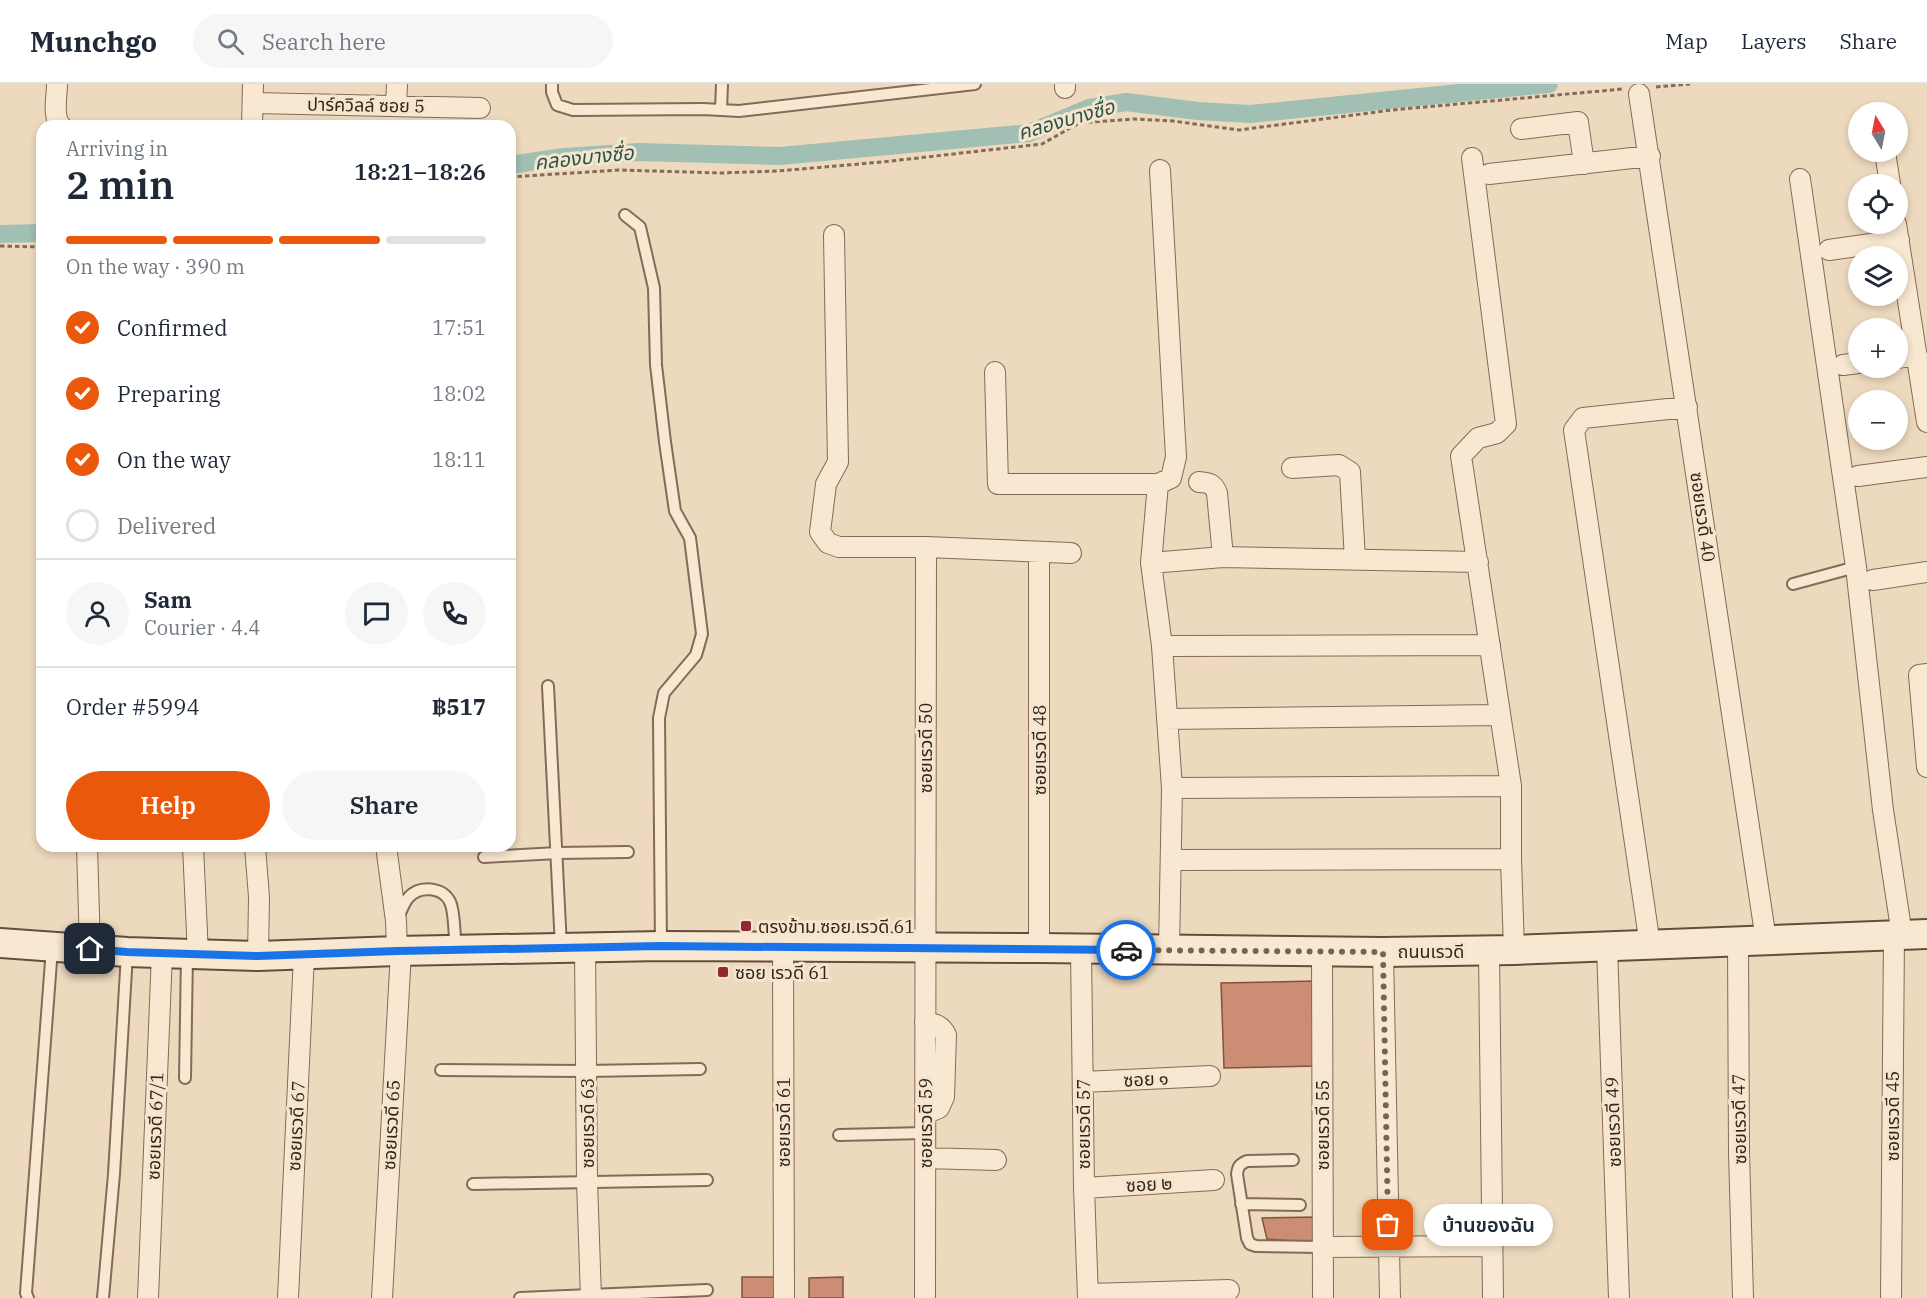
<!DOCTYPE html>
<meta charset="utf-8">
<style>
body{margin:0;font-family:"IBM Plex Serif","Noto Sans Thai",serif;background:#f6f6f7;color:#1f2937;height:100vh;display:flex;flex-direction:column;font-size:22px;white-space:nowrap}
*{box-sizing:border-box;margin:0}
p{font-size:20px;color:#747a83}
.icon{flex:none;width:33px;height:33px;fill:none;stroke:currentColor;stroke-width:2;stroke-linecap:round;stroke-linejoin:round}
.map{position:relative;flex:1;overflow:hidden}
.details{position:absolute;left:36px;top:36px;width:480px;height:732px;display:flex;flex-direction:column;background:#fff;border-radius:18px;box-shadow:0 3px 9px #0003}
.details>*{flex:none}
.needle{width:39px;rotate:350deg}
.fabs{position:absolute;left:1848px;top:18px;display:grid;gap:12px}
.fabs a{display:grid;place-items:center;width:60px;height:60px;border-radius:50%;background:#fff;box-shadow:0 3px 9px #0003;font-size:30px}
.pin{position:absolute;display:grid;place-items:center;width:51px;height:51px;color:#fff;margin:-26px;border-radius:12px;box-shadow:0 3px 9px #0006}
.courier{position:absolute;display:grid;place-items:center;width:60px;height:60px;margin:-30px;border:4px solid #1a73e8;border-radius:50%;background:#fff;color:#222;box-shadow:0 2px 8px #0007}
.bubble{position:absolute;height:42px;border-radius:21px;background:#fff;box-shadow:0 3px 9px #0003;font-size:20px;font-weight:600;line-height:42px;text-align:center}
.head em{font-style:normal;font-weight:600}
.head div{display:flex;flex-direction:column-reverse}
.head{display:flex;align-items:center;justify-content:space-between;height:102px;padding:0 30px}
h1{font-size:39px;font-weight:600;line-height:45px}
.bar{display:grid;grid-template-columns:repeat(4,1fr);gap:9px 6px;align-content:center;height:72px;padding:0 30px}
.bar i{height:8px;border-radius:4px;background:#e0e1e3}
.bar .on{background:#ea580c}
.bar p{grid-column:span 4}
.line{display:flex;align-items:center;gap:15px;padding:0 30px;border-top:2px solid #e0e1e3}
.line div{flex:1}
.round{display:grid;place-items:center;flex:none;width:63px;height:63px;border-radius:32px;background:#f6f6f7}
ol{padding:0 30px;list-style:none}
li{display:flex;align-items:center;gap:18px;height:66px}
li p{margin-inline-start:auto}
li .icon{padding:6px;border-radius:50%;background:#ea580c;color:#fff;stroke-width:4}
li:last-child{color:#747a83}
li i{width:33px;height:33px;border:3px solid #e0e1e3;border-radius:50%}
.cta{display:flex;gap:12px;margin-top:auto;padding:12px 30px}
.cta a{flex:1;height:69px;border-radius:36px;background:#ea580c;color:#fff;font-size:24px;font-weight:600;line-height:69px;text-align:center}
.cta a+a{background:#f6f6f7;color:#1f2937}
header{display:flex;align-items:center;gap:36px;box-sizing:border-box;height:84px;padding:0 30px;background:#fff;border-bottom:2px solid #e0e1e3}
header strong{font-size:28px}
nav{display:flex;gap:33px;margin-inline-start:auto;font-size:21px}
.search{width:420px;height:54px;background:#f6f6f7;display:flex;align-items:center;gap:15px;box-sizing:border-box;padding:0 21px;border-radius:33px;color:#747a83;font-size:22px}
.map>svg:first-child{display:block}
</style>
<header>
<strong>Munchgo</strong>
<div class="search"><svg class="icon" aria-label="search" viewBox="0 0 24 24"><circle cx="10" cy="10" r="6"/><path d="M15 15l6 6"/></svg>Search here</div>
<nav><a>Map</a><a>Layers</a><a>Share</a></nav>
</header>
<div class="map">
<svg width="1927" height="1214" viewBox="0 0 1927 1214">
<rect width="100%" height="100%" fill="#eddabe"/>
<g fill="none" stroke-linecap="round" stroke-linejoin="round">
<!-- canal -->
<path stroke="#a1bfb3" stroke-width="18" d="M 510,81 L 564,73 L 639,68 L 780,72 L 1029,49 L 1089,24 L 1126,18 L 1198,27 L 1250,30 L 1549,0
M 0,150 L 42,149"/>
</g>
<!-- building -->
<path fill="#cb8e74" stroke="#84513d" stroke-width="1.5" d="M 1315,897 L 1318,982 L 1224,984 L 1221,899 Z
M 1317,1133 L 1319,1159 L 1267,1155 L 1262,1134 Z
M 742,1193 L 774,1193 L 775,1214 L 742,1214 Z
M 843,1193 L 843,1214 L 809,1214 L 809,1194 Z"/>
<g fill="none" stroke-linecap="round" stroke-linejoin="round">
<defs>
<path id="lane" d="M 552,0 L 552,8 L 557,21 L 573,26 L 703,25 L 739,27 L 975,0
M 721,26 L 722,0
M 625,131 L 640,143 L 654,204 L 656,281 L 665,358 L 675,427 L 690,454 L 702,550 L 696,571 L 664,609 L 659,634 L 661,862
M 1793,500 L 1856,483
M 548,602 L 561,863
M 484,773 L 557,769 L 628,768
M 398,834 C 401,827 404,818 409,813 C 420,801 443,803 450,818 C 455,828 454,852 456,865
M 441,986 L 587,987 L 700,985
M 185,994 L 187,871
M 839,1051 L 925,1049
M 1293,1076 L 1247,1077 C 1240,1080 1238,1082 1237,1090 L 1247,1154 L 1250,1160 L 1256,1162 L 1322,1163
M 473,1100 L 707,1096
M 1241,1120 L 1300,1121
M 28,1214 L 26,1209 L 52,864
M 103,1214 L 114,1090 L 127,869
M 520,1214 L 707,1206"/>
<path id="street" d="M 57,0 C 57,13 52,33 61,42
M 1065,4 L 1065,0
M 1639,10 L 1766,856
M 253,19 L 480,24
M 396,22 L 397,0
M 252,42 L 253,0
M 1521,45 L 1578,38 L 1584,80
M 1885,68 L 1890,100
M 1472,74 L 1506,340 L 1497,349 L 1478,354 L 1461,372 L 1511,702 L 1511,775 L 1514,866
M 1489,90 L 1650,72
M 1800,95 L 1856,483 L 1883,726 L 1902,851
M 1896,140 L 1927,338
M 834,151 L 838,378 L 826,400 L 820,448 L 828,459 L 839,463 L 926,463 L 1071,469
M 1829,166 L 1899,156
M 1898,274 L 1917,271
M 1843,281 L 1858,279
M 995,288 L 998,400 L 1158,400 L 1171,394 L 1176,373 L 1160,86
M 1292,384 L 1339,381 L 1350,388 L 1355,475
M 1858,392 L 1927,383
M 1199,398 C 1209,399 1213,399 1217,409 L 1223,473
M 1158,400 L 1151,479 L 1162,562 L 1172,704 L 1169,866
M 1151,479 L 1223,473 L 1478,478
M 1873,496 L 1927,488
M 1162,562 L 1490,561
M 1927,590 L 1919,591 L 1927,683
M 1167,635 L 1500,631
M 1172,704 L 1511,702
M 87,762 L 90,865
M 193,762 L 198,871
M 255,762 L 259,813 L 258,872
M 386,762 L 396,837 L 397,867
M 1171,776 L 1511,775
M 1738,857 L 1739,1068 L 1743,1214
M 1650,861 L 1574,346 L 1583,334 L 1687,323
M 783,862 L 784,1214
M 1607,862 L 1619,1214
M 585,863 L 587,1097 L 591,1214
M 1039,864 L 1039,469
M 1081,865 L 1084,1104 L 1088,1214
M 1322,867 L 1323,1214
M 1489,867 L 1493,1214
M 1383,868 L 1390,1214
M 925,938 C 935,940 941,941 946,951 L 944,1013 L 939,1024 L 925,1030
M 1083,998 L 1210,992
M 925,1074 L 996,1076
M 1084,1104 L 1214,1096
M 1322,1163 L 1492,1162
M 1088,1210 L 1229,1206
M 148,1214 L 162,869
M 288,1214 L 304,871
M 382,1214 L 401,867
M 925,1214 L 926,463
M 1891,1214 L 1894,851"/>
<path id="secondary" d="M 0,859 L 127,868 L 258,872 L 397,867 L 661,862 L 1039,864 L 1383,868 L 1514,866 L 1927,850"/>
</defs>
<!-- lane casing -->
<use href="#lane" stroke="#856a57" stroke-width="14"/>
<!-- street casing -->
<use href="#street" stroke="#856a57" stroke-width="22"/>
<!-- secondary casing -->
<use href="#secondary" stroke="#664c3a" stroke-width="32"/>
<!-- path -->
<path stroke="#856a57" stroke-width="3" stroke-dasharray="4.5 3" stroke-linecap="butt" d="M 1656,3 L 1690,0
M 510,93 L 619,86 L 721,89 L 778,87 L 882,78 L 1042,60 L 1079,39 L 1134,35 L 1173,37 L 1239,46 L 1392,26 L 1623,5
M 0,162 L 42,163"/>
<!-- lane -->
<use href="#lane" stroke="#f8e8d1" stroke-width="10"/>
<!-- street -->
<use href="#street" stroke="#f8e8d1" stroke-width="20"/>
<!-- secondary -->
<use href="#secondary" stroke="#f8e8d1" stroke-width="28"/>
</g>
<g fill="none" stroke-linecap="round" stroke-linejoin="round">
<!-- done -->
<path stroke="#756455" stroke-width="6" stroke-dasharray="0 10.8" d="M 1126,866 L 1383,868 L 1388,1141"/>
<!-- route -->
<path stroke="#1a73e8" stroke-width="8" d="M 90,865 L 127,868 L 258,872 L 397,867 L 661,862 L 1126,866"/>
</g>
<!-- markers -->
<g fill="#932834" stroke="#f5e5cd" stroke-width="2">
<rect x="740" y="836" width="12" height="12" rx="3"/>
<rect x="717" y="882" width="12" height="12" rx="3"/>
</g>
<g text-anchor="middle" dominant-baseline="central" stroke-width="6" stroke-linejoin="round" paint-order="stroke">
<!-- street labels -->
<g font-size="18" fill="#34251c" stroke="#f5e5cd">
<text transform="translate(366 21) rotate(1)">ปาร์ควิลล์ ซอย 5</text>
<text transform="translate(1703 433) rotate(82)">ซอยเรวดี 40</text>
<text transform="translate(925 664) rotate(-90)">ซอยเรวดี 50</text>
<text transform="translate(1039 666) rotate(-90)">ซอยเรวดี 48</text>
<text x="1431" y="867">ถนนเรวดี</text>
<text transform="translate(1146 995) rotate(-3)">ซอย ๑</text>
<text transform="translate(1892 1032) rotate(-90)">ซอยเรวดี 45</text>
<text transform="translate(1739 1035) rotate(-91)">ซอยเรวดี 47</text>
<text transform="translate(783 1038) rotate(-90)">ซอยเรวดี 61</text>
<text transform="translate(1613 1038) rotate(-92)">ซอยเรวดี 49</text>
<text transform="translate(587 1039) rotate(-90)">ซอยเรวดี 63</text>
<text transform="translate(925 1039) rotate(-90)">ซอยเรวดี 59</text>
<text transform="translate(1083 1040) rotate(-90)">ซอยเรวดี 57</text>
<text transform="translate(391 1041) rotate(-87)">ซอยเรวดี 65</text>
<text transform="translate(1322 1041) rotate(-90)">ซอยเรวดี 55</text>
<text transform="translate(155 1042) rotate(-88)">ซอยเรวดี 67/1</text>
<text transform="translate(296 1042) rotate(-87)">ซอยเรวดี 67</text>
<text transform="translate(1149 1100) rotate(-3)">ซอย ๒</text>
</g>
<!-- poi labels -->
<g font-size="18" fill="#34251c" stroke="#f5e5cd" text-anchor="start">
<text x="758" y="842">ตรงข้าม ซอย เรวดี 61</text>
<text x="735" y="888">ซอย เรวดี 61</text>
</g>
<!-- water labels -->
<g font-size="20" font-style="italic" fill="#2b544d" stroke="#f5e5cd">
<text transform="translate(1066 35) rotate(-16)">คลองบางซื่อ</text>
<text transform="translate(584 73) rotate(-6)">คลองบางซื่อ</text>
</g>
</g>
</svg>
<div class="fabs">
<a><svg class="needle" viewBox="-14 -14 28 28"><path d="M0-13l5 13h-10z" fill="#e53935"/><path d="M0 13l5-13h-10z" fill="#747a83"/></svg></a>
<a><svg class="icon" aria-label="locate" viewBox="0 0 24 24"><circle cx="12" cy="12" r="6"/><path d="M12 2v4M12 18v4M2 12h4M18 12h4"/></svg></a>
<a><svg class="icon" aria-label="layers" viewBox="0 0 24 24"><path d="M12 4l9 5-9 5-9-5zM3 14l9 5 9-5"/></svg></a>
<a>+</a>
<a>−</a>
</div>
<div class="pin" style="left:1388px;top:1141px;background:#ea580c"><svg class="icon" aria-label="bag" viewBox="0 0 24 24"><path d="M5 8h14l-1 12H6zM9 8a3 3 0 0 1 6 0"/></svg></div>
<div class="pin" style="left:90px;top:865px;background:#1f2937"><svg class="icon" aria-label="home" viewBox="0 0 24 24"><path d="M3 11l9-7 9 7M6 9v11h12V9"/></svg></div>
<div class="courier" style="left:1126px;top:866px"><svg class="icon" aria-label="car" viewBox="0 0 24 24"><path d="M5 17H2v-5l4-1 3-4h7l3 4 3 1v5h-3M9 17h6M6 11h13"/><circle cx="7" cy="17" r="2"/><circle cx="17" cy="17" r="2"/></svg></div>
<div class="bubble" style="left:1424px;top:1120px;width:129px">บ้านของฉัน</div>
<section class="details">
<div class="head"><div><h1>2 min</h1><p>Arriving in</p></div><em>18:21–18:26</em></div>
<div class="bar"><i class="on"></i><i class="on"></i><i class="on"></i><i></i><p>On the way · 390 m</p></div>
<ol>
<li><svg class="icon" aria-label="check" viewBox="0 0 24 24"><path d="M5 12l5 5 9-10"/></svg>Confirmed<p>17:51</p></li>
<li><svg class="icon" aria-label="check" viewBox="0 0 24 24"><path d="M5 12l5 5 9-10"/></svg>Preparing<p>18:02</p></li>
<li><svg class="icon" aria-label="check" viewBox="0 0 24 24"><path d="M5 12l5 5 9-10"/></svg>On the way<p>18:11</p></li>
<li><i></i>Delivered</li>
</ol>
<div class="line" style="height:108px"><a class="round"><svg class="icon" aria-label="person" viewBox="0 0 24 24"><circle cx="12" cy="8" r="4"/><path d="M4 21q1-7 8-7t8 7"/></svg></a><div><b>Sam</b><p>Courier · 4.4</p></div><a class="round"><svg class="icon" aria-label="chat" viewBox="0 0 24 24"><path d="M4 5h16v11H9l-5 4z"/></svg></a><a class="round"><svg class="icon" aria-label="phone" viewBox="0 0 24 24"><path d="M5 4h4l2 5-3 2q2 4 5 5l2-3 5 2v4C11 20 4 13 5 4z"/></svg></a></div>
<div class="line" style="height:78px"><div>Order #5994</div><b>฿517</b></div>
<div class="cta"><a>Help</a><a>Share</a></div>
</section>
</div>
